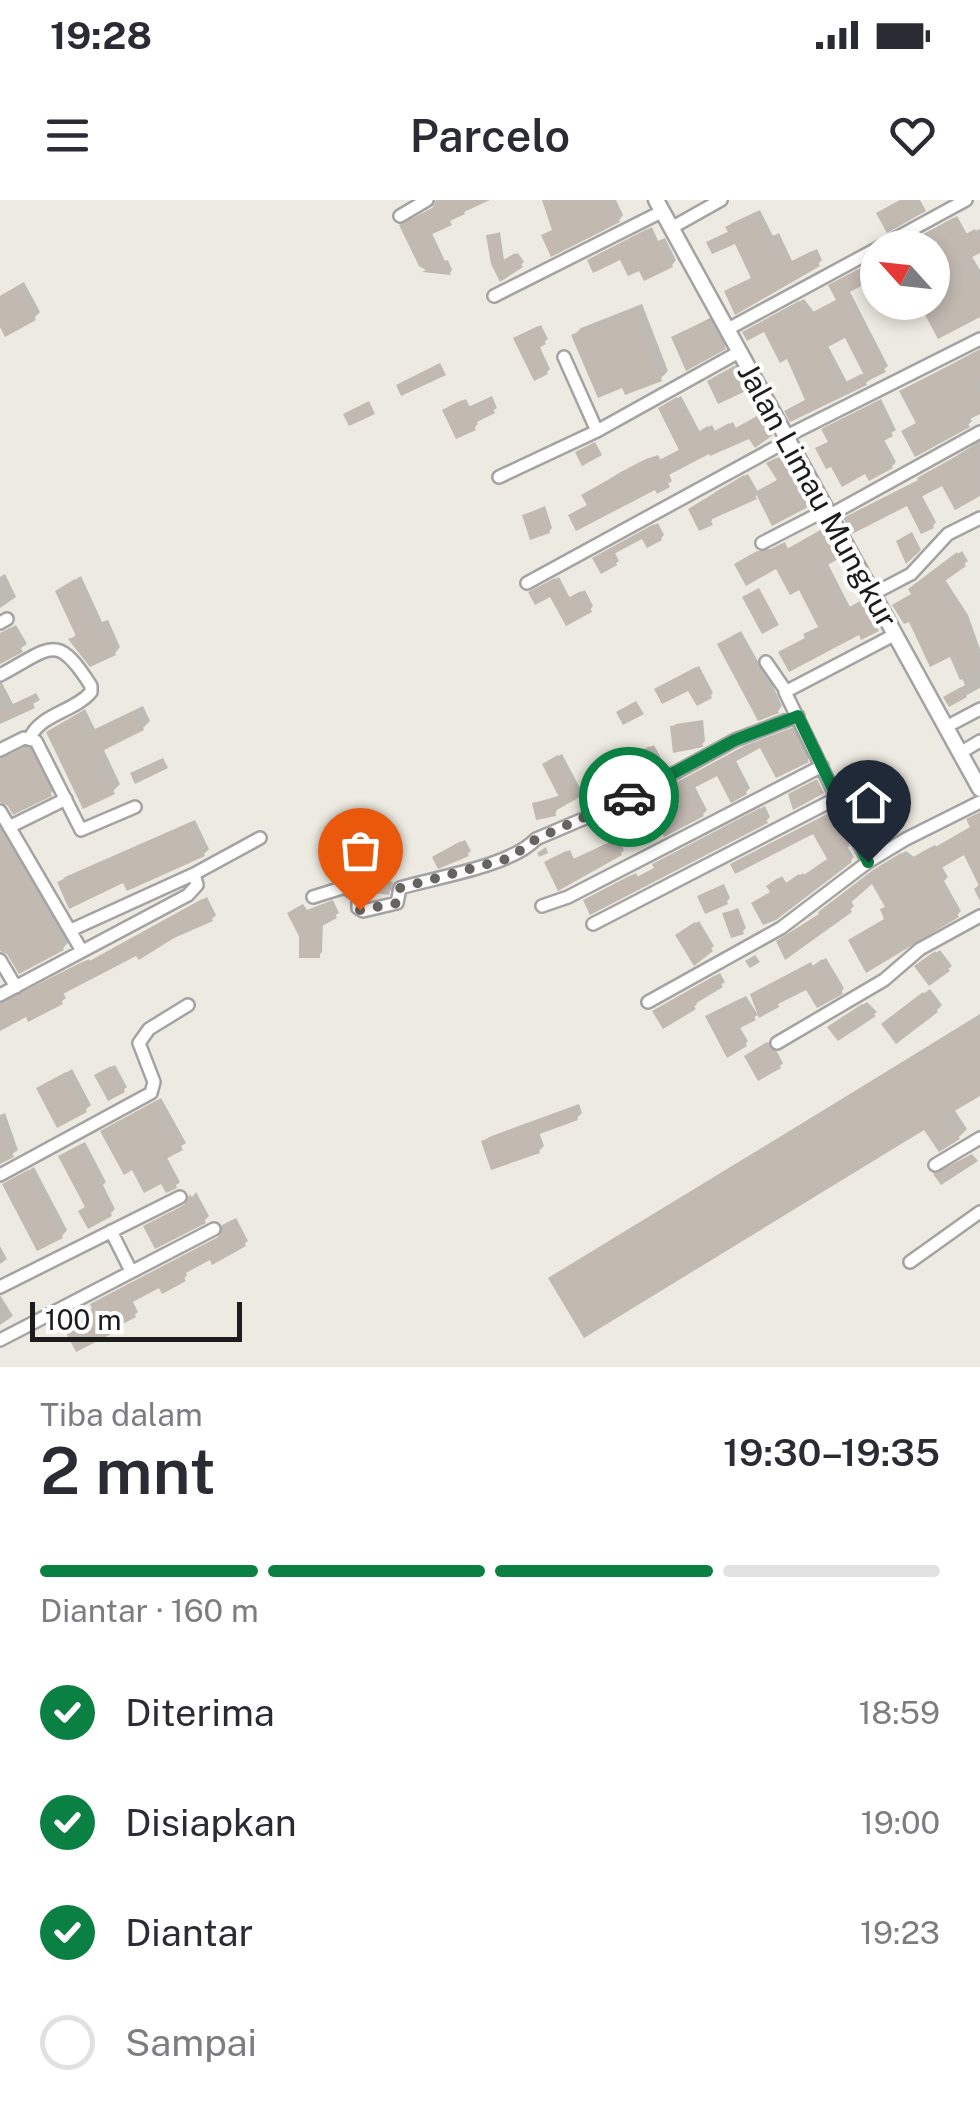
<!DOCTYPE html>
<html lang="id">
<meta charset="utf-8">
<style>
body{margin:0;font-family:"Public Sans",sans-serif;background:#f2f2f3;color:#2b2b33;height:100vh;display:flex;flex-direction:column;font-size:38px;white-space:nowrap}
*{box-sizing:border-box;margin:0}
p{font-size:32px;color:#7c7c81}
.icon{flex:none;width:55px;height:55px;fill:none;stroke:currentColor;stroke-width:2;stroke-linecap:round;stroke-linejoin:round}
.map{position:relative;height:1167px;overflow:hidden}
.drawer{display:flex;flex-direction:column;background:#fff;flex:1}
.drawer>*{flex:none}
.needle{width:65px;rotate:297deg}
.controls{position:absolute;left:860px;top:30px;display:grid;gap:20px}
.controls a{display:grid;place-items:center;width:90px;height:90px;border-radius:50%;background:#fff;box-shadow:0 5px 15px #0003;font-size:50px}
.scale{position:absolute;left:30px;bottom:25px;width:212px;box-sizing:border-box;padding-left:10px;border:5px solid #1c1c1c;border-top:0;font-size:28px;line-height:35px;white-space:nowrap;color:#1c1c1c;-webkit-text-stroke:8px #fff;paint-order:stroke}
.pin{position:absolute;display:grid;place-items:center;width:85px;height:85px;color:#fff;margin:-102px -42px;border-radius:50% 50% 50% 0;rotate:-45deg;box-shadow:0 0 10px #0007}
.pin .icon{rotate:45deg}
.courier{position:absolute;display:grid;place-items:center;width:100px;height:100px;margin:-50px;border:8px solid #0b8043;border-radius:50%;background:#fff;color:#222;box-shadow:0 2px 12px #0007}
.overview em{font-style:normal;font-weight:600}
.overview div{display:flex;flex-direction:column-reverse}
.overview{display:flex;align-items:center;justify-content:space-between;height:170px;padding:0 40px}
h1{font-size:65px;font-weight:600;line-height:75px}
.bar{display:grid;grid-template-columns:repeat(4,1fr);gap:15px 10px;align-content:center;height:120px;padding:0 40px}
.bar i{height:12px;border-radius:8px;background:#e1e1e2}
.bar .current{background:#0b8043}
.bar p{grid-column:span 4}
ol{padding:0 40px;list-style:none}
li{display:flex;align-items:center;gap:30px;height:110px}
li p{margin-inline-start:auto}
li .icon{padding:10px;border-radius:50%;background:#0b8043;color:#fff;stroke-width:4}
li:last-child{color:#7c7c81}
li i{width:55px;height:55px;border:5px solid #e1e1e2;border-radius:50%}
.status{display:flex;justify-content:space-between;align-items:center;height:70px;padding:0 50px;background:#fff;direction:ltr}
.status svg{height:28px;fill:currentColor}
header{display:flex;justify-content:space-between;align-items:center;height:130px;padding:0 40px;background:#fff;font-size:45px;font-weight:600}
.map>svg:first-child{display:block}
</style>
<div class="status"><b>19:28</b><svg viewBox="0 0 49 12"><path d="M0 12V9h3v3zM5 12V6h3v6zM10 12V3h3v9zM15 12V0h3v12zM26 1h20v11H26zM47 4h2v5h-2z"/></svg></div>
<header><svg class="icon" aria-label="menu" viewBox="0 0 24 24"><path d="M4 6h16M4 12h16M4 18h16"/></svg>Parcelo<svg class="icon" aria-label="heart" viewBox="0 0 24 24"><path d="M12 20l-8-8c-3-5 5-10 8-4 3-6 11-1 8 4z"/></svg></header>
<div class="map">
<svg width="980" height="1167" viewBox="0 0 980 1167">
<rect width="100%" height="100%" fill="#edeae1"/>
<!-- shadow -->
<path fill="#0003" fill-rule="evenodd" d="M 439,0 L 484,0 L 431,31 L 445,61 L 448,60 L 452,70 L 450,73 L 427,70 L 402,26 L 436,6 Z
M 547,0 L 616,0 L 623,15 L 619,20 L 544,36 L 554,29 Z
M 760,10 L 773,36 L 779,33 L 792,61 L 817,49 L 822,60 L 818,64 L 727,91 L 753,77 L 736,40 L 713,39 L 730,31 L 728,27 L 732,23 Z
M 957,16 L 967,34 L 980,29 L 980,50 L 971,55 L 980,70 L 980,117 L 940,136 L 923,102 L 932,102 L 951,63 L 937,37 L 919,48 L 899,48 Z
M 652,27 L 658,41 L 665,38 L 676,60 L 672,65 L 640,68 L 622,57 L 590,60 Z
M 500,32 L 504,60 L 518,53 L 524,62 L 501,79 L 489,36 Z
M 878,59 L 878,74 L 849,90 L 888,166 L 866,183 L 808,199 L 789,156 L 765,128 L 749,129 L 804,99 L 814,112 L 838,99 L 835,82 ZM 846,135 L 865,173 L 847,182 L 827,144 Z
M 24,82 L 40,112 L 34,118 L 0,122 L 0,96 Z
M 642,104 L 668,171 L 660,179 L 574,135 L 581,128 Z
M 715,115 L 730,141 L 724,147 L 674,138 Z
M 541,125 L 548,139 L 539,145 L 550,169 L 547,172 L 516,138 Z
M 980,149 L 980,211 L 970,218 L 972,221 L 968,225 L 918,222 L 902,191 Z
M 738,164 L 750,184 L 719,200 L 713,178 Z
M 492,196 L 497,208 L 476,220 L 478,224 L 474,228 L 448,207 L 466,199 L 470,207 Z
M 681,196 L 700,232 L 712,225 L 715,231 L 733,222 L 736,228 L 765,212 L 775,230 L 710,250 L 668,272 L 672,281 L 658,290 L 656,286 L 589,304 L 588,293 L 619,273 L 646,259 L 658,255 L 661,260 L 681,249 L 665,205 Z
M 881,199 L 896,230 L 883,238 L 896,262 L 892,266 L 866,271 L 822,245 L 830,241 L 828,226 Z
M 980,241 L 980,293 L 956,306 L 943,282 L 921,294 L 936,322 L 933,326 L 908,303 L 920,279 Z
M 779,257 L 811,302 L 808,304 L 759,294 L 713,317 L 711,323 L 700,328 L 715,292 L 748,274 L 758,292 L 779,279 L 771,261 Z
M 545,306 L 552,328 L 549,331 L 525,315 Z
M 658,323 L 664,335 L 661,338 L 643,336 L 614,351 L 619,361 L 616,363 L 598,356 Z
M 828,327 L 842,353 L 827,362 L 850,407 L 866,398 L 880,426 L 877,429 L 808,438 L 820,426 L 800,387 L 777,366 L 741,361 L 763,349 L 771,349 L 785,342 L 788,349 Z
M 962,351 L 968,361 L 944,378 L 968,415 L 980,449 L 980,488 L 950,504 L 950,494 L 965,485 L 951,453 L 914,393 L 914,386 Z
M 5,374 L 16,397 L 0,408 L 0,377 Z
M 81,376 L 102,422 L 108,420 L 120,447 L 115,453 L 71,440 L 77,433 L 58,391 Z
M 559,377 L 570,398 L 585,390 L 593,406 L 590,410 L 535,389 Z
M 16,425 L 27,444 L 0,462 L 0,433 Z
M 741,431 L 760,465 L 763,464 L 782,506 L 778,511 L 725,440 Z
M 699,466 L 713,493 L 710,496 L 689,487 L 660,487 Z
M 0,479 L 13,504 L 36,493 L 40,500 L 0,522 Z
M 143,506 L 150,521 L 143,528 L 103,548 L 120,584 L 113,591 L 49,532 L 85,509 L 95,529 Z
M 703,520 L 705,541 L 702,544 L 673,527 L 676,524 Z
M 797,526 L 812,556 L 807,560 L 762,545 L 735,559 L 750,588 L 746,592 L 718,572 L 694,585 L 707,610 L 703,614 L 682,604 L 684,579 L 746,545 Z
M 33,543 L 56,588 L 50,594 L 0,574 L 0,552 L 8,555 Z
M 654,545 L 664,564 L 660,567 L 636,560 L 638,553 Z
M 562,554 L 581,590 L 585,591 L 558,607 L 555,614 L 535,603 L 561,595 L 548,562 Z
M 765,606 L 770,617 L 766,621 L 586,700 L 636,673 L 638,677 L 656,667 L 659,661 Z
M 832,612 L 838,624 L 842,621 L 851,641 L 846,645 L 854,657 L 851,660 L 772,691 L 772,683 L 782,676 L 787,684 L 803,673 L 805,676 L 829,658 L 814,630 L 736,661 Z
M 980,612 L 980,682 L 965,651 L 941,665 L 948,677 L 944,681 L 961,711 L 957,715 L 887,718 L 888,705 L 873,680 L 850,699 L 854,706 L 850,710 L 822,714 L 880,666 L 906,651 L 914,657 L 935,645 L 937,647 L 972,626 Z
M 0,615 L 44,690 L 68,743 L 63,748 L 0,749 Z
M 195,620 L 209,649 L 204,654 L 124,679 L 60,683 L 65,677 Z
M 618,638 L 624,650 L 621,653 L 559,687 L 550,659 L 570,650 L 574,659 Z
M 465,640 L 471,651 L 467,654 L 438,654 Z
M 546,647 L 548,653 L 539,657 L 537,653 Z
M 373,677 L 393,682 L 392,689 L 388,693 L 370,680 Z
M 724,684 L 730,698 L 727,701 L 704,693 Z
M 980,684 L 980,701 L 974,689 Z
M 207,697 L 216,715 L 212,719 L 62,791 L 66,798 L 62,801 L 29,818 L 27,814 L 0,828 L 0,803 L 89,759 L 90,761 Z
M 333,700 L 339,713 L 323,723 L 322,752 L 319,755 L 302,736 L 293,710 L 303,704 L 307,710 Z
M 738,708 L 746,728 L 742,732 L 724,714 Z
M 699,721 L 714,746 L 695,762 L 681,733 Z
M 940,750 L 952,766 L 930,783 L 921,763 Z
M 755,755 L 760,762 L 750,768 L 745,761 Z
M 826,758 L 844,788 L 841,792 L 809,786 L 757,791 L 811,762 L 813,766 Z
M 720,773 L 725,782 L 695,800 L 697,804 L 694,807 L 658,808 Z
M 930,789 L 942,805 L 937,810 L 890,819 Z
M 746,796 L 758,815 L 739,826 L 748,841 L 745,844 L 712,813 Z
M 867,802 L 877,812 L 839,837 L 834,824 Z
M 980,814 L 980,893 L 954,909 L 967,929 L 960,936 L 939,949 L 925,927 L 551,1078 Z
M 771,841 L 783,863 L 780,866 L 750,853 Z
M 115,865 L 127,887 L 123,890 L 100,873 Z
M 72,869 L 91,905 L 85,910 L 39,889 Z
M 161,898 L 186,943 L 166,956 L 180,982 L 175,986 L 108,927 Z
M 579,904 L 582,913 L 577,918 L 539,932 L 544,946 L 539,951 L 484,942 L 489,937 Z
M 5,913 L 18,950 L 0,962 L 0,915 Z
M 85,942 L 106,982 L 103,985 L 115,1009 L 110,1014 L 87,1006 L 66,952 Z
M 34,967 L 67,1030 L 62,1036 L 6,984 Z
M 196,992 L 209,1016 L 204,1021 L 146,1026 L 188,1003 Z
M 236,1018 L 248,1041 L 244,1044 L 185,1071 L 187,1075 L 184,1079 L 160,1085 L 132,1100 L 138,1112 L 116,1129 L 86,1118 L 221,1036 L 229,1022 Z
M 0,1046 L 7,1059 L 0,1064 Z
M 0,1095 L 13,1116 L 0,1125 Z"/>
<!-- building -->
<path fill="#c2b9b1" d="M 436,0 L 490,0 L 464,12 L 465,14 L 450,21 L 452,25 L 428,36 L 451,75 L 422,72 L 426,70 L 419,66 L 399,25 L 432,8 Z
M 542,0 L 610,0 L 620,22 L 551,57 L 541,35 L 552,30 Z
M 900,0 L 920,0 L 926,11 L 887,33 L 876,13 Z
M 756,12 L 769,38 L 775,35 L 788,63 L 812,51 L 820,66 L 735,115 L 724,91 L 751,78 L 735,44 L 712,54 L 706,42 L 728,32 L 725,27 Z
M 953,18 L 962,36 L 975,29 L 980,39 L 980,53 L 968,59 L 980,80 L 980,117 L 938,139 L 923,111 L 932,106 L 932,73 L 949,64 L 936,41 L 932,43 L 927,35 L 898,48 Z
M 647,29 L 654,43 L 661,40 L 673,67 L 644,81 L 639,71 L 628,76 L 620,60 L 593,73 L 587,60 Z
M 499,33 L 502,61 L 515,53 L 523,67 L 500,82 L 491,64 L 486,35 Z
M 878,59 L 878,77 L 846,94 L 886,172 L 867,181 L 845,138 L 824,149 L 842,184 L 861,174 L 867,185 L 790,222 L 784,211 L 805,200 L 787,159 L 780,163 L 764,132 L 747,141 L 742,132 L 799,101 L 809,114 L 836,100 L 828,85 Z
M 18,86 L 36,120 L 5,137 L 0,127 L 0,96 Z
M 634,110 L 662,181 L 625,195 L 622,188 L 598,198 L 571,135 Z
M 709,119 L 726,149 L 686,171 L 671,137 Z
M 538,126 L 546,144 L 537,149 L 548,174 L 534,181 L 513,138 Z
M 980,150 L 980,179 L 973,183 L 980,196 L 980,214 L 966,221 L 970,227 L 915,257 L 901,231 L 916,223 L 899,191 Z
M 440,163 L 446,175 L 401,196 L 396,185 Z
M 734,166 L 748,190 L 718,204 L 707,181 Z
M 677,197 L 696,233 L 708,226 L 711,233 L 729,223 L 732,230 L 761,214 L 773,235 L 755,248 L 749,239 L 710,256 L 709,254 L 665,277 L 670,287 L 657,294 L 655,290 L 576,331 L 568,315 L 587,305 L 581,295 L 640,262 L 655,257 L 657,261 L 679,250 L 658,208 Z
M 488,198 L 495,213 L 473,224 L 476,230 L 456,239 L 442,210 L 462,200 L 466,208 Z
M 369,201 L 375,214 L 349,226 L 343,214 Z
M 876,202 L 893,236 L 880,243 L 893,268 L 869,281 L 865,274 L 842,287 L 831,267 L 826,269 L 815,248 L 828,242 L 821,229 Z
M 595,242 L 602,255 L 582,266 L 575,252 Z
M 978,244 L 980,296 L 955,310 L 942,286 L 919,298 L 934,328 L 921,334 L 907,306 L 852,334 L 843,318 L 918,280 L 917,278 Z
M 776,258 L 810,306 L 772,326 L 755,292 L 777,280 L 766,263 Z
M 744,275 L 757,299 L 710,320 L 713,325 L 699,331 L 688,309 Z
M 542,308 L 550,333 L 530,340 L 522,315 Z
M 654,324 L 662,340 L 647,348 L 642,339 L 612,355 L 617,365 L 601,374 L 592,358 Z
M 824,328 L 840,358 L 824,367 L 846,409 L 862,400 L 879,431 L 861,440 L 859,435 L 789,472 L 778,452 L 805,438 L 803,434 L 818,427 L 799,390 L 790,395 L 776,369 L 746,386 L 734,364 L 757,351 L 765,352 L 781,344 L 785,350 Z
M 912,332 L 921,350 L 906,364 L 896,341 Z
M 957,352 L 966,366 L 942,383 L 966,421 L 964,422 L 980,461 L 980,471 L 960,480 L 950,457 L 930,467 L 909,422 L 904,424 L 892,405 L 911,394 L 908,389 Z
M 555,378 L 566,399 L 581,391 L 592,412 L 566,426 L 550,397 L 535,405 L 528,392 Z
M 75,379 L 96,426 L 102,424 L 116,455 L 90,467 L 68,439 L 76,436 L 55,391 Z
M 759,388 L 779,425 L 762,434 L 742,397 Z
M 10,428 L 23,452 L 0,464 L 0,434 Z
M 736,434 L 755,468 L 758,467 L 762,472 L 779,513 L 758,521 L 717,444 Z
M 696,467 L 712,498 L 697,506 L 688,491 L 662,504 L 654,489 Z
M 961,487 L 967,497 L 949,507 L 943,497 Z
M 30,497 L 35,508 L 0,524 L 0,512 Z
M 636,501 L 644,514 L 623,525 L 616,512 Z
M 135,512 L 144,530 L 96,554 L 115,594 L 83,609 L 46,532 L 77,514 L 87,535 Z
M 700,522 L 703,547 L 673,553 L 670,526 Z
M 792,528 L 809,562 L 776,578 L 760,548 L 731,564 L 747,594 L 731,603 L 717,576 L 690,590 L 704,616 L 664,637 L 662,633 L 654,638 L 646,623 L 679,605 L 677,582 L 739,549 Z
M 650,546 L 662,569 L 605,596 L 597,578 L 634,561 L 631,556 Z
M 25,548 L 30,549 L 52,596 L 13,615 L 8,606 L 0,602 L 0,559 Z
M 558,555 L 578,593 L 585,594 L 555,611 L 556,616 L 536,620 L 532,603 L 559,597 L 542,564 Z
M 163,558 L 168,568 L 135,584 L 130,573 Z
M 817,579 L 824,593 L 793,610 L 788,594 Z
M 760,608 L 768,623 L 590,715 L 583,700 L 631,675 L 633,679 L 654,668 L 652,664 Z
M 980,612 L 980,688 L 964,655 L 938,670 L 945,683 L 941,686 L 959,717 L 866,773 L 848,740 L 884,719 L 880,709 L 885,707 L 872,684 L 848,705 L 852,712 L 785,760 L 776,741 L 819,714 L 818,712 L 873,670 L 901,653 L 908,660 L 931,647 L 932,649 L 970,627 L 966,619 Z
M 829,613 L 835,625 L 838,623 L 850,646 L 844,649 L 852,662 L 776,720 L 763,725 L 751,703 L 770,692 L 766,686 L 778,678 L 783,685 L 799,674 L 801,677 L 827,659 L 813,634 L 735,674 L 730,664 Z
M 190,623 L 205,656 L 127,691 L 123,683 L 69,709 L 57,682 Z
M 0,630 L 39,696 L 64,750 L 19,774 L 7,754 L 0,751 Z
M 615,640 L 622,655 L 558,691 L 544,662 L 566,651 L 571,660 Z
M 461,641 L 469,656 L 438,669 L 432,657 Z
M 367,679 L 391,685 L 389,695 L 366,692 Z
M 721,686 L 728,704 L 705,714 L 697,696 Z
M 202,699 L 213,721 L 174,738 L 139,760 L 136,756 L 59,796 L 63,804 L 28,822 L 26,817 L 0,831 L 0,804 L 84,761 L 86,763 Z
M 329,702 L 337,718 L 320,727 L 320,758 L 299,758 L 299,736 L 287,713 L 300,706 L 303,712 Z
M 735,710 L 744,734 L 731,738 L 722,713 Z
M 695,722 L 713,751 L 694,766 L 675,735 Z
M 935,751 L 950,771 L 929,786 L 914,766 Z
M 822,759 L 843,794 L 817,808 L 806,790 L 778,804 L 779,807 L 759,818 L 750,794 L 808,764 L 810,768 Z
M 716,775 L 723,787 L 693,805 L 696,809 L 663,829 L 652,811 Z
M 923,792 L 938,812 L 896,844 L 881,824 Z
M 742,798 L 756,820 L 736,830 L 747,846 L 727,858 L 705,816 Z
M 862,804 L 876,816 L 838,841 L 827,827 Z
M 975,818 L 980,826 L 980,896 L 946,916 L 960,939 L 939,952 L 924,930 L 584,1138 L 548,1078 Z
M 767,842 L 781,868 L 758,881 L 744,856 Z
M 111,866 L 125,892 L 108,901 L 94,875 Z
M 66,872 L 87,912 L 57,928 L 36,888 Z
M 156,901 L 183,950 L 162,961 L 177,988 L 166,993 L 161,984 L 144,993 L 132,970 L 124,975 L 100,931 Z
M 573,908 L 578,920 L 534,936 L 540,953 L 491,970 L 481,941 Z
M 0,921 L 14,957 L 0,964 Z
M 80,945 L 103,989 L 99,991 L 112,1016 L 88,1029 L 78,1011 L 85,1007 L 58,956 Z
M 972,954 L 978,961 L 941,985 L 933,974 Z
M 28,970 L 63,1038 L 37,1051 L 2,984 Z
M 190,994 L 206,1023 L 155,1049 L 143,1026 L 184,1005 Z
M 232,1020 L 246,1046 L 212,1065 L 210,1060 L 182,1075 L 186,1081 L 162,1094 L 159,1088 L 129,1104 L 136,1117 L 115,1128 L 117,1131 L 76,1152 L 64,1129 L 83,1119 L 80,1114 L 92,1108 L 90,1104 L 218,1037 L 222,1025 Z"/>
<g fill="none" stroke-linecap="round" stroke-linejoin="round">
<defs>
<path id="minor" d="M 400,16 L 427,0
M 673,27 L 721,0
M 878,48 L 966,0
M 494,96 L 663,11
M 728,129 L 878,48
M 564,157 L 597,231
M 787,236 L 980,139
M 499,277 L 597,231 L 739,152
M 830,315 L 980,232
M 762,343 L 826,310
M 527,383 L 789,240
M 871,395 L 911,374 L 948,334 L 980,318
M 0,423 L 7,419
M 766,462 L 786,491
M 0,475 C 50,449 56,430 91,486 L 91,492 C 74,512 40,514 30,538
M 946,527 L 980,509
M 0,550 L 24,538 L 36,541 L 81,630 L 135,607
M 960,553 L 980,541
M 0,611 L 82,751
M 9,627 L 66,599
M 868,662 L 785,492 L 894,435
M 313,697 L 345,687 L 358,696 L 358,708 L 363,711 L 397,703 L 400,688 C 437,677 511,666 536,639 L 616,605 L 735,540 L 798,516
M 542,706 L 568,697 L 822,566
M 593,724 L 837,598
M 71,730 L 194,674 L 260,638
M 0,760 L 16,787
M 0,795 L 188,695 L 197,685 L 194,674
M 648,802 L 781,728 L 868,662 L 906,639 L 980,602
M 777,843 L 884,780 L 920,749 L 980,716
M 935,965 L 980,938
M 0,975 L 151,893 L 154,882 L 139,843 L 149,829 L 188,805
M 111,1031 L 131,1071
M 910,1062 L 980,1012
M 0,1087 L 180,997
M 0,1140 L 214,1029"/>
<path id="tertiary" d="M 656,0 L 980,589"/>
</defs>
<!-- minor casing -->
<use href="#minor" stroke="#a3a3a3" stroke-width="16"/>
<!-- tertiary casing -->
<use href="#tertiary" stroke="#a3a3a3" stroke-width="19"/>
<!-- minor -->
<use href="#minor" stroke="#fff" stroke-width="11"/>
<!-- tertiary -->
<use href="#tertiary" stroke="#fff" stroke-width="14"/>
</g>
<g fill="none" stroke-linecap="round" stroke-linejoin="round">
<!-- done -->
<path stroke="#656461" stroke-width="10" stroke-dasharray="0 18" d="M 360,710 L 398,703 L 400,688 L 510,658 L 536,639 L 629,597"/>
<!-- route -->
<path stroke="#0b8043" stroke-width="12" d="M 629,597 L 735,540 L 798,516 L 868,662"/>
</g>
<g text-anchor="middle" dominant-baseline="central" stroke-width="8" stroke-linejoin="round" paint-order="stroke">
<!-- street labels -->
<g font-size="30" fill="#1c1c1c" stroke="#fff">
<text transform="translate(818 295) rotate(61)">Jalan Limau Mungkur</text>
</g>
</g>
</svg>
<div class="controls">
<a><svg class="needle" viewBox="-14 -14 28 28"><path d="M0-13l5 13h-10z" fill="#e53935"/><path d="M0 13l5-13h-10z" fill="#7c7c81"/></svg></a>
</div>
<div class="scale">100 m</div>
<div class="pin" style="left:360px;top:710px;background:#ea580c"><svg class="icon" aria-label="bag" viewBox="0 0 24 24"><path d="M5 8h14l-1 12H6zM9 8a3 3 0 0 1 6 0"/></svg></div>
<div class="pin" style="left:868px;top:662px;background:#1f2937"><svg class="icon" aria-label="home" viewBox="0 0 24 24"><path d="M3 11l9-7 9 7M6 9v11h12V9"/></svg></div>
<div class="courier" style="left:629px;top:597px"><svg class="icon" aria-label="car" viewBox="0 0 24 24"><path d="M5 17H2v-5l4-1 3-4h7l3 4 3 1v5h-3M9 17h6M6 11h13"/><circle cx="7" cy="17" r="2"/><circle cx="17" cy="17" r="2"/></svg></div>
</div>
<section class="drawer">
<div class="overview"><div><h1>2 mnt</h1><p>Tiba dalam</p></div><em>19:30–19:35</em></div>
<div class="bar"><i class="current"></i><i class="current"></i><i class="current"></i><i></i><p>Diantar · 160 m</p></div>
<ol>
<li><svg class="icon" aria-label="check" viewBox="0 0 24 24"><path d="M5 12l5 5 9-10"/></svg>Diterima<p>18:59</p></li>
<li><svg class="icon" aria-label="check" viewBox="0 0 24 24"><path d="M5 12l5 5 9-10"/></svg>Disiapkan<p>19:00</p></li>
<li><svg class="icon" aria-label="check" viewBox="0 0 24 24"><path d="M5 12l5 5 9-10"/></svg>Diantar<p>19:23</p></li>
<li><i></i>Sampai</li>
</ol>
</section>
